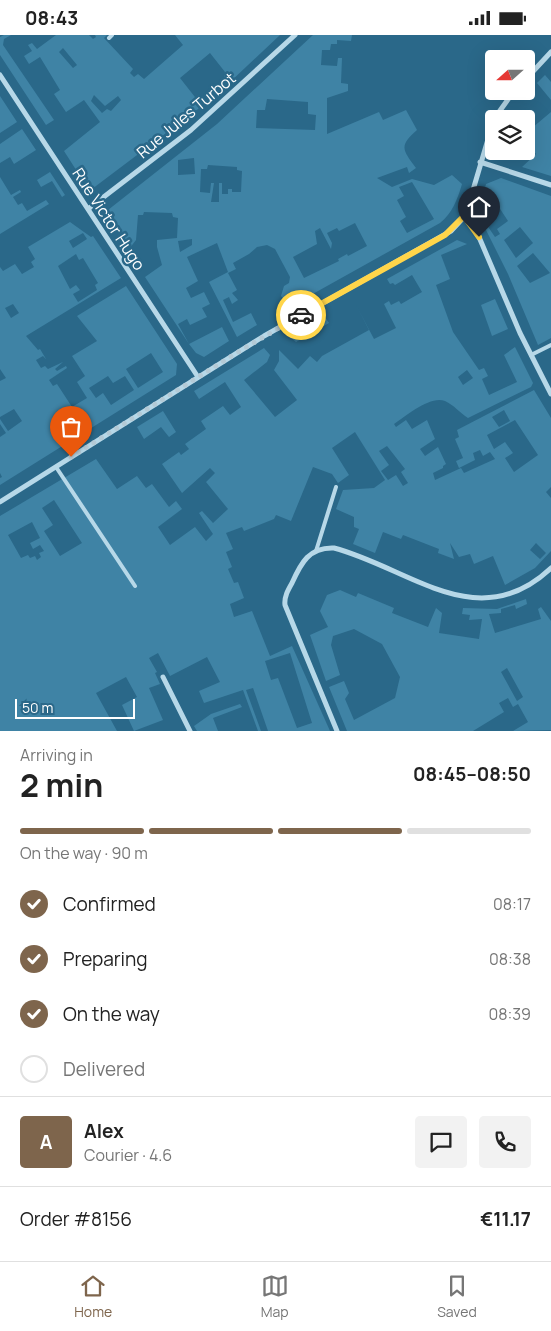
<!DOCTYPE html>
<meta charset="utf-8">
<style>
body{margin:0;font-family:Manrope,sans-serif;background:#f2f2f2;color:#222;height:100vh;display:flex;flex-direction:column;font-size:19px;white-space:nowrap}
*{box-sizing:border-box;margin:0}
p{font-size:16px;color:#767676}
.icon{flex:none;width:28px;height:28px;fill:none;stroke:currentColor;stroke-width:2;stroke-linecap:round;stroke-linejoin:round}
.map{position:relative;height:696px;overflow:hidden}
.drawer{display:flex;flex-direction:column;background:#fff;flex:1}
.drawer>*{flex:none}
.needle{width:32px;rotate:249deg}
.tools{position:absolute;left:485px;top:15px;display:grid;gap:10px}
.tools a{display:grid;place-items:center;width:50px;height:50px;border-radius:5px;background:#fff;box-shadow:0 5px 20px #0002;font-size:25px}
.scale{position:absolute;left:15px;bottom:12px;width:120px;box-sizing:border-box;padding-left:5px;border:2px solid #fff;border-top:0;font-size:14px;line-height:18px;white-space:nowrap;color:#fff;-webkit-text-stroke:4px #2a6889;paint-order:stroke}
.pin{position:absolute;display:grid;place-items:center;width:42px;height:42px;color:#fff;margin:-51px -21px;border-radius:50% 50% 50% 0;rotate:-45deg;box-shadow:0 0 5px #0007}
.pin .icon{rotate:45deg}
.courier{position:absolute;display:grid;place-items:center;width:50px;height:50px;margin:-25px;border:4px solid #ffd54a;border-radius:50%;background:#fff;color:#222;box-shadow:0 1px 6px #0007}
.overview em{font-style:normal;font-weight:700}
.overview div{display:flex;flex-direction:column-reverse}
.overview{display:flex;align-items:center;justify-content:space-between;height:85px;padding:0 20px}
h1{font-size:32px;font-weight:700;line-height:38px}
.bar{display:grid;grid-template-columns:repeat(4,1fr);gap:8px 5px;align-content:center;height:60px;padding:0 20px}
.bar i{height:6px;border-radius:4px;background:#e0e0e0}
.bar .current{background:#7e654c}
.bar p{grid-column:span 4}
.line{display:flex;align-items:center;gap:12px;padding:0 20px;border-top:1px solid #e0e0e0}
.line div{flex:1}
.round{display:grid;place-items:center;flex:none;width:52px;height:52px;border-radius:5px;background:#f2f2f2}
ol{padding:0 20px;list-style:none}
li{display:flex;align-items:center;gap:15px;height:55px}
li p{margin-inline-start:auto}
li .icon{padding:5px;border-radius:50%;background:#7e654c;color:#fff;stroke-width:4}
li:last-child{color:#767676}
li i{width:28px;height:28px;border:2px solid #e0e0e0;border-radius:50%}
.status{display:flex;justify-content:space-between;align-items:center;height:35px;padding:0 25px;background:#fff;direction:ltr}
.status svg{height:14px;fill:currentColor}
.tab-bar{display:flex;justify-content:space-around;align-items:center;height:70px;border-top:1px solid #e0e0e0;background:#fff;font-size:14px;color:#767676}
.tab-bar a{display:grid;justify-items:center;gap:2px}
.tab-bar .current{color:#7e654c}
.map>svg:first-child{display:block}
</style>
<div class="status"><b>08:43</b><svg viewBox="0 0 49 12"><path d="M0 12V9h3v3zM5 12V6h3v6zM10 12V3h3v9zM15 12V0h3v12zM26 1h20v11H26zM47 4h2v5h-2z"/></svg></div>
<div class="map">
<svg width="551" height="696" viewBox="0 0 551 696">
<rect width="100%" height="100%" fill="#2a6889"/>
<!-- green -->
<path fill="#3f83a5" fill-rule="evenodd" d="M 4,0 L 11,0 L 4,4 L 3,10 L 54,85 L 46,90 L 0,20 L 0,2 Z
M 56,0 L 89,0 L 93,4 L 96,2 L 95,0 L 107,0 L 104,3 L 133,34 L 130,38 L 134,42 L 138,39 L 144,44 L 183,10 L 175,0 L 280,0 L 229,48 L 224,41 L 225,37 L 210,18 L 180,43 L 202,71 L 92,154 L 87,152 L 64,116 L 100,87 L 84,65 L 66,77 L 54,59 L 60,55 L 40,22 L 29,29 L 24,21 L 32,16 L 28,10 L 32,8 L 37,14 ZM 63,13 L 77,30 L 73,33 L 59,17 ZM 94,60 L 105,71 L 118,61 L 121,65 L 111,76 L 107,74 L 102,78 L 91,66 Z
M 313,0 L 352,0 L 351,6 L 337,5 L 337,9 L 331,9 L 330,15 L 322,15 L 321,30 L 337,31 L 338,23 L 342,23 L 341,48 L 348,49 L 348,56 L 327,63 L 327,99 L 379,77 L 383,85 L 406,75 L 417,95 C 399,111 402,114 416,133 L 409,138 L 407,132 L 377,143 L 392,152 L 412,144 L 434,150 L 452,140 L 462,149 C 458,163 452,179 440,188 L 293,270 L 287,268 L 281,261 L 284,251 L 289,248 L 290,242 L 275,214 L 267,210 L 257,212 L 249,219 L 233,228 L 236,234 L 228,238 L 237,255 L 232,258 L 238,265 L 232,269 L 229,262 L 223,265 L 233,287 L 251,278 L 257,290 L 237,302 L 209,247 L 228,237 L 217,208 L 187,222 L 198,246 L 186,253 L 191,263 L 204,257 L 210,269 L 202,273 L 207,282 L 190,290 L 187,284 L 178,289 L 189,309 L 222,292 L 229,306 L 204,322 L 196,318 L 189,309 L 145,242 L 162,230 L 157,212 L 157,205 L 177,203 L 178,183 L 173,182 L 172,178 L 144,177 L 143,180 L 138,180 L 136,205 L 129,214 L 108,183 L 108,175 L 217,89 ZM 267,64 L 308,67 L 308,79 L 316,80 L 315,95 L 256,93 L 257,75 L 265,75 ZM 194,123 L 195,139 L 178,140 L 178,125 ZM 208,130 L 237,132 L 237,135 L 242,136 L 241,157 L 232,157 L 232,154 L 228,154 L 228,159 L 222,159 L 222,148 L 219,148 L 219,167 L 211,167 L 214,148 L 211,148 L 210,158 L 200,157 L 201,134 L 207,134 ZM 412,147 L 434,184 L 407,198 L 400,186 L 406,182 L 397,165 L 404,161 L 399,152 ZM 355,188 L 367,211 L 348,221 L 347,219 L 338,224 L 339,226 L 304,243 L 293,222 L 317,209 L 315,196 L 320,193 L 331,214 L 332,208 L 327,198 L 337,193 L 339,196 ZM 192,204 L 192,210 L 180,217 L 178,206 Z
M 545,40 L 551,47 L 551,65 L 537,48 Z
M 0,61 L 17,87 L 0,98 Z
M 551,77 L 551,141 L 522,132 L 536,119 L 526,108 L 526,98 Z
M 22,94 L 36,115 L 14,129 L 10,122 L 0,128 L 0,109 Z
M 50,137 L 65,160 L 62,162 L 52,146 L 41,152 L 37,145 Z
M 0,142 L 11,160 L 20,155 L 21,157 L 13,162 L 18,170 L 22,168 L 27,176 L 46,165 L 49,169 L 0,199 Z
M 501,143 L 551,161 L 551,303 L 538,310 L 508,239 L 479,181 L 480,180 L 495,202 L 500,199 L 497,194 L 508,186 L 491,160 L 485,164 L 487,167 L 481,170 L 486,149 ZM 520,192 L 533,208 L 516,223 L 504,205 ZM 533,218 L 550,238 L 530,248 L 517,231 Z
M 70,187 L 91,202 L 93,201 L 121,243 L 26,301 L 38,315 L 40,314 L 46,324 L 43,321 L 36,325 L 41,333 L 45,331 L 48,334 L 63,327 L 55,334 L 57,336 L 66,331 L 67,333 L 49,345 L 53,351 L 57,349 L 72,372 L 87,363 L 77,347 L 85,341 L 72,321 L 97,306 L 77,281 L 126,251 L 177,329 L 176,340 L 0,450 L 0,443 L 2,442 L 0,438 L 0,402 L 6,398 L 0,389 L 0,384 L 8,396 L 22,386 L 14,374 L 0,382 L 0,346 L 6,343 L 0,334 L 0,232 L 3,236 L 15,229 L 22,239 L 34,232 L 31,227 L 35,224 L 28,212 ZM 83,198 L 87,204 L 73,213 L 69,206 ZM 76,219 L 79,225 L 83,223 L 98,248 L 95,250 L 97,255 L 78,267 L 73,259 L 80,255 L 76,250 L 70,254 L 58,231 ZM 13,269 L 19,278 L 11,283 L 5,273 ZM 151,318 L 163,337 L 138,353 L 126,334 ZM 108,341 L 113,348 L 125,341 L 134,355 L 111,370 L 103,358 L 96,363 L 89,353 Z
M 457,205 L 467,209 L 441,220 L 450,244 L 436,250 L 453,297 L 479,335 L 484,333 L 488,341 L 482,344 L 489,360 L 517,347 L 504,320 L 515,312 L 533,348 L 531,352 L 468,383 C 460,378 454,370 445,366 C 431,360 407,380 394,389 L 396,392 L 406,385 L 412,394 L 427,385 L 435,404 L 420,414 L 425,421 L 438,412 L 446,429 L 443,431 L 443,433 L 433,438 L 435,445 L 461,433 L 464,438 L 495,424 L 490,417 L 483,421 L 480,415 L 473,418 L 475,425 L 459,433 L 456,426 L 463,423 L 455,404 L 459,402 L 457,395 L 534,355 L 551,383 L 551,452 L 546,457 L 551,463 L 551,516 L 535,533 L 505,550 L 493,521 L 474,529 L 470,519 L 459,522 L 450,508 L 454,524 L 438,518 L 439,514 L 403,500 L 401,504 L 383,497 L 375,518 L 353,509 L 359,494 L 354,492 L 354,482 L 336,474 L 343,455 L 374,453 L 385,445 L 355,397 L 332,413 L 349,440 L 338,448 L 332,439 L 313,432 L 291,486 L 276,480 L 274,484 L 244,496 L 242,492 L 226,498 L 233,514 L 226,517 L 232,532 L 228,534 L 234,548 L 238,547 L 244,563 L 230,569 L 234,582 L 252,576 L 270,621 L 292,611 L 330,696 L 268,696 L 253,653 L 246,655 L 261,696 L 258,696 L 243,655 L 204,668 L 199,656 L 220,647 L 207,622 L 170,641 L 158,618 L 149,623 L 157,637 L 155,638 L 160,649 L 149,653 L 163,685 L 134,696 L 122,670 L 137,662 L 126,642 L 96,658 L 117,696 L 0,696 L 0,481 L 96,424 L 117,454 L 137,441 L 146,453 L 152,449 L 169,472 L 176,466 L 182,474 L 158,492 L 170,510 L 195,492 L 206,506 L 213,499 L 199,478 L 202,476 L 213,488 L 228,474 L 206,447 L 215,438 L 210,433 L 182,458 L 162,429 L 179,417 L 181,420 L 189,414 L 185,409 L 206,394 L 201,386 L 223,371 L 230,380 L 241,372 L 225,347 L 199,364 L 194,356 L 264,313 L 270,320 L 267,327 L 244,345 L 275,382 L 297,365 L 274,335 L 279,326 L 279,315 L 298,334 L 310,321 L 317,327 L 322,321 L 369,295 L 356,270 L 374,304 L 396,293 L 384,269 L 389,266 L 391,270 L 399,266 L 401,269 L 422,257 L 412,240 L 395,250 L 393,248 L 390,249 L 387,244 ZM 467,335 L 473,343 L 463,350 L 458,342 ZM 504,375 L 510,386 L 499,392 L 492,382 ZM 515,385 L 538,420 L 514,437 L 505,423 L 513,418 L 505,407 L 494,414 L 487,400 ZM 387,411 L 405,434 L 401,437 L 408,448 L 403,451 L 396,440 L 388,445 L 381,436 L 389,430 L 379,416 ZM 54,465 L 82,508 L 60,521 L 44,496 L 53,490 L 42,473 ZM 32,487 L 40,503 L 30,508 L 33,514 L 40,510 L 44,516 L 39,518 L 41,522 L 37,525 L 35,521 L 30,523 L 28,520 L 21,523 L 8,500 ZM 536,508 L 546,518 L 540,524 L 530,515 ZM 290,618 L 312,688 L 297,693 L 278,643 L 271,645 L 265,626 Z
M 495,264 L 508,294 L 492,301 L 481,270 Z
M 323,279 L 329,288 L 296,307 L 287,299 Z
M 163,376 L 176,397 L 169,402 L 161,392 L 144,404 L 137,392 Z
M 340,555 L 356,562 L 358,558 L 394,573 L 392,578 L 428,592 L 436,573 L 442,578 L 439,598 L 479,604 L 482,584 L 469,585 L 470,580 L 462,579 L 463,573 L 497,574 L 526,564 L 527,569 L 516,574 L 515,570 L 501,574 L 501,578 L 489,579 L 495,598 L 541,584 L 538,574 L 541,572 L 551,586 L 551,695 L 513,696 L 528,687 L 518,669 L 513,672 L 508,663 L 499,668 L 504,677 L 473,696 L 347,696 L 329,652 L 344,646 L 349,658 L 345,664 L 354,685 L 395,663 L 400,642 L 382,609 L 354,594 L 333,601 L 331,610 L 340,640 L 326,646 L 310,600 L 328,592 L 320,576 L 327,560 ZM 507,633 L 523,662 L 517,666 L 501,637 Z
M 240,669 L 242,672 L 213,683 L 218,696 L 197,696 L 194,691 L 211,679 Z"/>
<g fill="none" stroke-linecap="round" stroke-linejoin="round">
<!-- service -->
<path stroke="#b7d8e8" stroke-width="4" d="M 109,3 L 112,0
M 531,320 L 551,310
M 56,432 L 135,551
M 316,516 L 336,452"/>
<!-- minor -->
<path stroke="#b7d8e8" stroke-width="5" d="M 0,40 L 198,342
M 526,44 L 551,17
M 494,84 L 514,56
M 480,127 L 551,150
M 88,174 L 191,95 L 295,0
M 465,181 L 479,202 L 520,298 L 551,359
M 0,467 L 264,301 L 451,196 L 465,181 L 468,172 L 494,84
M 163,642 L 190,696
M 337,696 L 285,570 C 284,562 288,555 292,548 C 301,528 309,512 334,513 C 410,533 478,602 551,533"/>
</g>
<g fill="none" stroke-linecap="round" stroke-linejoin="round">
<!-- done -->
<path stroke="#b4cad6" stroke-width="5" stroke-dasharray="0 9" d="M 71,422 L 238,317 L 301,280"/>
<!-- route -->
<path stroke="#ffd54a" stroke-width="6" d="M 301,280 L 445,200 L 464,181 L 479,202"/>
</g>
<g text-anchor="middle" dominant-baseline="central" stroke-width="5" stroke-linejoin="round" paint-order="stroke">
<!-- street labels -->
<g font-size="16" fill="#fff" stroke="#2a6889">
<text transform="translate(186 80) rotate(-40)">Rue Jules Turbot</text>
<text transform="translate(109 184) rotate(57)">Rue Victor Hugo</text>
</g>
</g>
</svg>
<div class="tools">
<a><svg class="needle" viewBox="-14 -14 28 28"><path d="M0-13l5 13h-10z" fill="#e53935"/><path d="M0 13l5-13h-10z" fill="#767676"/></svg></a>
<a><svg class="icon" aria-label="layers" viewBox="0 0 24 24"><path d="M12 4l9 5-9 5-9-5zM3 14l9 5 9-5"/></svg></a>
</div>
<div class="scale">50 m</div>
<div class="pin" style="left:71px;top:422px;background:#ea580c"><svg class="icon" aria-label="bag" viewBox="0 0 24 24"><path d="M5 8h14l-1 12H6zM9 8a3 3 0 0 1 6 0"/></svg></div>
<div class="pin" style="left:479px;top:202px;background:#1f2937"><svg class="icon" aria-label="home" viewBox="0 0 24 24"><path d="M3 11l9-7 9 7M6 9v11h12V9"/></svg></div>
<div class="courier" style="left:301px;top:280px"><svg class="icon" aria-label="car" viewBox="0 0 24 24"><path d="M5 17H2v-5l4-1 3-4h7l3 4 3 1v5h-3M9 17h6M6 11h13"/><circle cx="7" cy="17" r="2"/><circle cx="17" cy="17" r="2"/></svg></div>
</div>
<section class="drawer">
<div class="overview"><div><h1>2 min</h1><p>Arriving in</p></div><em>08:45–08:50</em></div>
<div class="bar"><i class="current"></i><i class="current"></i><i class="current"></i><i></i><p>On the way · 90 m</p></div>
<ol>
<li><svg class="icon" aria-label="check" viewBox="0 0 24 24"><path d="M5 12l5 5 9-10"/></svg>Confirmed<p>08:17</p></li>
<li><svg class="icon" aria-label="check" viewBox="0 0 24 24"><path d="M5 12l5 5 9-10"/></svg>Preparing<p>08:38</p></li>
<li><svg class="icon" aria-label="check" viewBox="0 0 24 24"><path d="M5 12l5 5 9-10"/></svg>On the way<p>08:39</p></li>
<li><i></i>Delivered</li>
</ol>
<div class="line" style="height:90px"><b class="round" style="background:#7e654c;color:#fff">A</b><div><b>Alex</b><p>Courier · 4.6</p></div><a class="round"><svg class="icon" aria-label="chat" viewBox="0 0 24 24"><path d="M4 5h16v11H9l-5 4z"/></svg></a><a class="round"><svg class="icon" aria-label="phone" viewBox="0 0 24 24"><path d="M5 4h4l2 5-3 2q2 4 5 5l2-3 5 2v4C11 20 4 13 5 4z"/></svg></a></div>
<div class="line" style="height:65px"><div>Order #8156</div><b>€11.17</b></div>
</section>
<nav class="tab-bar">
<a class="current"><svg class="icon" aria-label="home" viewBox="0 0 24 24"><path d="M3 11l9-7 9 7M6 9v11h12V9"/></svg>Home</a>
<a><svg class="icon" aria-label="map" viewBox="0 0 24 24"><path d="M3 6l6-2 6 2 6-2v14l-6 2-6-2-6 2zM9 4v14M15 6v14"/></svg>Map</a>
<a><svg class="icon" aria-label="saved" viewBox="0 0 24 24"><path d="M7 4h10v16l-5-4-5 4z"/></svg>Saved</a>
</nav>
